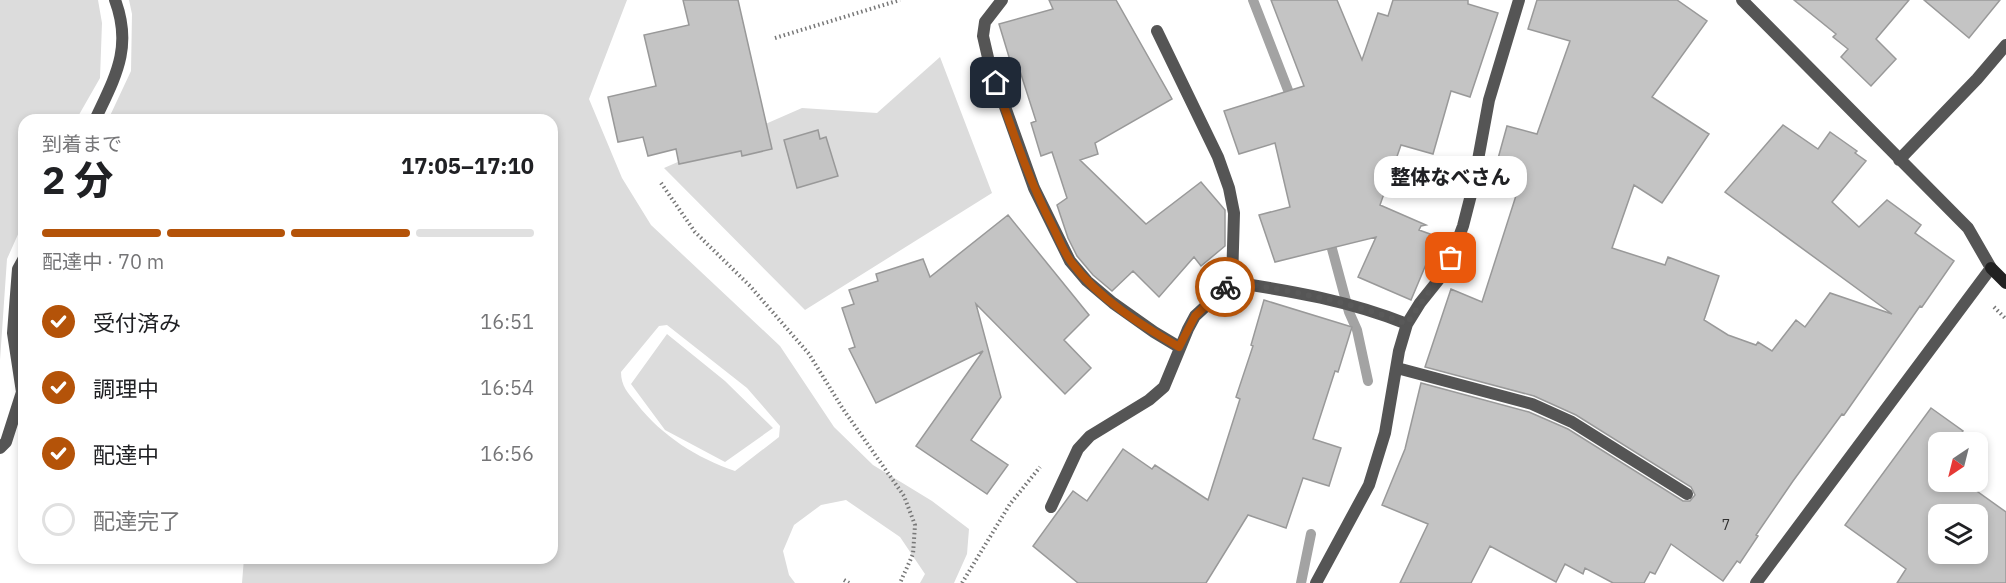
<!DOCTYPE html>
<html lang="ja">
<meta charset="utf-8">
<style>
body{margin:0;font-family:"IBM Plex Sans","Noto Sans JP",sans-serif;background:#f2f2f2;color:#202124;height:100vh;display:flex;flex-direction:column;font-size:22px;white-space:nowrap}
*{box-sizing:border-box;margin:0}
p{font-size:20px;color:#757577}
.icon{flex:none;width:33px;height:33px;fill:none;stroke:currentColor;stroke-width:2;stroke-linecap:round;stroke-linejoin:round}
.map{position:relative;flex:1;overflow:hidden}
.details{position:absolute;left:18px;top:114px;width:540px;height:450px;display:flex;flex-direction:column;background:#fff;border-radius:18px;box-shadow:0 3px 9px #0003}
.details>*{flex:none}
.needle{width:39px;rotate:215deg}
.fabs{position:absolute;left:1928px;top:432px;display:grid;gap:12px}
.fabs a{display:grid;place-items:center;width:60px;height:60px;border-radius:12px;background:#fff;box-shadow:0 3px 9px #0003;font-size:30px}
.pin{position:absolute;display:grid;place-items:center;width:51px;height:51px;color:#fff;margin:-26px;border-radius:12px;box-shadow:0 3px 9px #0006}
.courier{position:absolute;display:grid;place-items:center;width:60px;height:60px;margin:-30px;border:4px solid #b45309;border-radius:50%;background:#fff;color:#222;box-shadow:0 2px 8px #0007}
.bubble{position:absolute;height:42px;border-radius:18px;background:#fff;box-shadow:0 3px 9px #0003;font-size:20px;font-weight:800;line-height:42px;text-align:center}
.headline em{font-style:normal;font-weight:800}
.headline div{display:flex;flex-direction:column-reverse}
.headline{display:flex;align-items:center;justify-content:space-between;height:102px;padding:0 24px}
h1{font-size:39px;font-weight:800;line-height:45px}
.bar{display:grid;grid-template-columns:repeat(4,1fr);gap:9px 6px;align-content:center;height:72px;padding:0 24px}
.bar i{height:8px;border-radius:4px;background:#e0e0e0}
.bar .current{background:#b45309}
.bar p{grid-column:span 4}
ol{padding:0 24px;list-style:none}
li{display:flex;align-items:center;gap:18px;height:66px}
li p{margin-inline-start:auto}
li .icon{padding:6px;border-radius:50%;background:#b45309;color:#fff;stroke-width:4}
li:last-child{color:#757577}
li i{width:33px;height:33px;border:3px solid #e0e0e0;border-radius:50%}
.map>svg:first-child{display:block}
</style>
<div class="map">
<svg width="2006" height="583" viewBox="0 0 2006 583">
<rect width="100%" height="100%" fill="#fff"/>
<!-- green -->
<path fill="#dcdcdc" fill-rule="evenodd" d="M 0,0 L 98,0 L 102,23 L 100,78 L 76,120 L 24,120 L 24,221 L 7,259 L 0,360 Z
M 129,0 L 627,0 L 589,99 L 622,178 L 651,225 L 780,346 L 834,427 L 873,465 L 932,501 L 969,529 L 967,554 L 954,583 L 920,583 L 925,574 L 900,537 L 846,500 L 821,505 L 794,525 L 783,551 L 789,575 L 795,583 L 242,583 L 244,558 L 552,558 L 552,120 L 108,120 L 131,71 L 132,14 ZM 667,325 L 747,388 L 780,426 L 779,437 L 735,471 C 697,458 662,436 637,404 C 628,393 621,386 621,372 L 659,326 Z
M 940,57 L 992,193 L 805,310 L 664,168 L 802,108 L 877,113 Z
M 667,334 L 725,381 L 773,428 L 725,462 L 665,430 L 631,384 Z"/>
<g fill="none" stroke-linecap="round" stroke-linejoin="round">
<!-- stream -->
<path stroke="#a3a3a3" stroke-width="10" d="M 1253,0 L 1293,103
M 1328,234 L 1349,312 L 1357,330 L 1368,381
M 1301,583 L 1311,534"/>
</g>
<!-- building -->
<path fill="#c4c4c4" stroke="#999" stroke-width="1.5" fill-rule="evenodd" d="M 683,0 L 738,0 L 772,149 L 742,156 L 741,151 L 679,164 L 676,149 L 648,156 L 643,137 L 618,142 L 608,97 L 656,86 L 644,35 L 689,25 Z
M 1049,0 L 1116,0 L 1172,99 L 1095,143 L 1098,154 L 1080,160 L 1146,224 L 1201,182 L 1225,210 L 1225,246 L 1201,266 L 1194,257 L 1159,297 L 1133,271 L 1112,291 L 1093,275 L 1077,256 L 1068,238 L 1057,205 L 1067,198 L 1052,152 L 1041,156 L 1031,123 L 1036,121 L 1019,68 L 1013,70 L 999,24 L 1053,9 Z
M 1271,0 L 1337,0 L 1362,60 L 1378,13 L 1388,16 L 1393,0 L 1468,0 L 1468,4 L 1498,13 L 1470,97 L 1451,91 L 1433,154 L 1401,145 L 1380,205 L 1426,225 L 1421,226 L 1419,230 L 1430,234 L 1427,240 L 1435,243 L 1411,300 L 1358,277 L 1376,237 L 1275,262 L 1259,215 L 1290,207 L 1275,143 L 1239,154 L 1224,111 L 1304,86 Z
M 1537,0 L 1677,0 L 1707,21 L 1652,97 L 1709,134 L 1662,203 L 1634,185 L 1612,248 L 1665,265 L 1668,257 L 1719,276 L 1704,320 L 1728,335 L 1756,345 L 1758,342 L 1772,351 L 1796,320 L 1805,327 L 1830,293 L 1892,314 L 1725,192 L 1783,125 L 1818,149 L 1830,132 L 1857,151 L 1855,153 L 1866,161 L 1832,202 L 1859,227 L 1887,200 L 1921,225 L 1915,233 L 1954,261 L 1922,307 L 1920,306 L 1844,415 L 1842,414 L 1793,481 L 1756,535 L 1758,536 L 1740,563 L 1737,561 L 1723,581 L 1671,544 L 1655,574 L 1650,572 L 1644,583 L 1613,583 L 1585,568 L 1583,574 L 1565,564 L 1556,582 L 1490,546 L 1471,583 L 1400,583 L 1428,524 L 1382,505 L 1405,449 L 1421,383 L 1529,412 L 1568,429 L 1683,501 L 1690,501 L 1695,495 L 1691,487 L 1576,415 L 1534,396 L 1425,367 L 1451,289 L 1482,302 L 1521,180 L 1494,173 L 1507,126 L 1537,134 L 1570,41 L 1528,29 Z
M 1794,0 L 1909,0 L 1876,39 L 1896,59 L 1871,86 L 1841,57 L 1848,49 L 1833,37 L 1836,34 Z
M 1924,0 L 2000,0 L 1969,38 Z
M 818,130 L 820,139 L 826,137 L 838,176 L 797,188 L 784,140 Z
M 1008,215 L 1089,315 L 1064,340 L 1091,368 L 1065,394 L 976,304 L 1001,397 L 971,440 L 1008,465 L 987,494 L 916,446 L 983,351 L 876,403 L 849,349 L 855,347 L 842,308 L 854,304 L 849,290 L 878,281 L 876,274 L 923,259 L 930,277 Z
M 1264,300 L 1352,327 L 1338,372 L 1335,371 L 1313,439 L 1341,448 L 1329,486 L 1303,478 L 1286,528 L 1248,515 L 1206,583 L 1078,583 L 1033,546 L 1073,491 L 1087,501 L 1123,449 L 1152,469 L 1155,465 L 1208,500 L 1240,399 L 1236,397 L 1253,346 L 1251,345 Z
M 1931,408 L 1963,431 L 1955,442 L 1938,442 L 1938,482 L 1964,482 L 2006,512 L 2006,583 L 1897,583 L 1906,569 L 1845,525 ZM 1938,514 L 1977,514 L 1977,554 L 1938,554 Z"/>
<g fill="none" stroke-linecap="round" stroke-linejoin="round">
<!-- path -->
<path stroke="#777" stroke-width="4" stroke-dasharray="1.5 3" stroke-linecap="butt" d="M 775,38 L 900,0
M 661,183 L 695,232 L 750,286 L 809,354 L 843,409 L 904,496 L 915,525 L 913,554 L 900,583
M 1994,307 L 2006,319
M 844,580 L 849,583
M 962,583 L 1010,504 L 1040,467"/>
<!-- lane -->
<path stroke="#555" stroke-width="12" d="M 1157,31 L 1218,157 L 1229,188 L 1234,213 L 1232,282
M 1397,368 L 1532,404 L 1572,422 L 1687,494"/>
<!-- street -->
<path stroke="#555" stroke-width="12" d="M 1002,0 L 985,22 L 983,36 L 989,62 L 1034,188 L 1070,261 L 1087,281 L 1113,303 L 1154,332 L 1179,347
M 1742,0 L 1968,228 L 1991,268 L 1756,583
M 95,120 C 115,77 133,48 115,0
M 1899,160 L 1977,79 L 2006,45
M 0,448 L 6,442 L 22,392 L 13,333 L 18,269 L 24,258
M 1051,507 L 1078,449 L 1090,436 L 1149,400 L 1164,387 L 1188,329 L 1195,316 L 1232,282 C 1292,291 1350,301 1407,324
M 1316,583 L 1369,485 L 1385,433 L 1399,351 L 1407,324 L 1420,303 L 1440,278 L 1451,258 L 1463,226 L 1473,187 L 1489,100 L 1519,0"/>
<!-- secondary -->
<path stroke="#222" stroke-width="12" d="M 1991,268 L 2006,283"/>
</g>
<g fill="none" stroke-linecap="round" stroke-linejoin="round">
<!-- done -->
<path stroke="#595959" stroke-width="6" stroke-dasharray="0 10.8" d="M 1225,287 L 1232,282 C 1293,291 1349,301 1407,324 C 1421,301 1438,282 1451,258"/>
<!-- route -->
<path stroke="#b45309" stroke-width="8" d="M 996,83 C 1013,132 1029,181 1053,227 C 1059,239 1064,253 1072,263 C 1099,299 1141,325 1179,347 L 1195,316 L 1225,287"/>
</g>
<g text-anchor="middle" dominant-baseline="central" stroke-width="6" stroke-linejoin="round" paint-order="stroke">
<!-- number labels -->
<g font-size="14" fill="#313131">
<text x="1726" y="525">7</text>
</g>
</g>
</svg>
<div class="fabs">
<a><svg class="needle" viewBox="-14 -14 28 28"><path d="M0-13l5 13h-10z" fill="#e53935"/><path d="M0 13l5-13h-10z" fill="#757577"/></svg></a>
<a><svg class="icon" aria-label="layers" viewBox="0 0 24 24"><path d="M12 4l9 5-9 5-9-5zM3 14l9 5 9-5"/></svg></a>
</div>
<div class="pin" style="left:1451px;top:258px;background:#ea580c"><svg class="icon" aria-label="bag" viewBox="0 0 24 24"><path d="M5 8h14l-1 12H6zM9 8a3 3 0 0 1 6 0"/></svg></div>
<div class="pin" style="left:996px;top:83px;background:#1f2937"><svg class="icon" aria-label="home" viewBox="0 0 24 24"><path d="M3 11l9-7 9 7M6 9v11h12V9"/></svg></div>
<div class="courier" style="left:1225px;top:287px"><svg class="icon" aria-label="bike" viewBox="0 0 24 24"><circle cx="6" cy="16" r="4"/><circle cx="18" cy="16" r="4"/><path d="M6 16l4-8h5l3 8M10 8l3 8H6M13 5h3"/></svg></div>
<div class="bubble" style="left:1374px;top:156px;width:153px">整体なべさん</div>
<section class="details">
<div class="headline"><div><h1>2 分</h1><p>到着まで</p></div><em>17:05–17:10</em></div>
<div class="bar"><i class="current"></i><i class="current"></i><i class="current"></i><i></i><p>配達中 · 70 m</p></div>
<ol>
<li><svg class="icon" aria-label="check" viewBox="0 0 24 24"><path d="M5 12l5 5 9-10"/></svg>受付済み<p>16:51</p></li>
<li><svg class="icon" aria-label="check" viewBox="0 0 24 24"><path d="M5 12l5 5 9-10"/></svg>調理中<p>16:54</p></li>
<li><svg class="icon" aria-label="check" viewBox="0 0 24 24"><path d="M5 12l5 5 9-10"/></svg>配達中<p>16:56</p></li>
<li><i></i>配達完了</li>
</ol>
</section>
</div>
